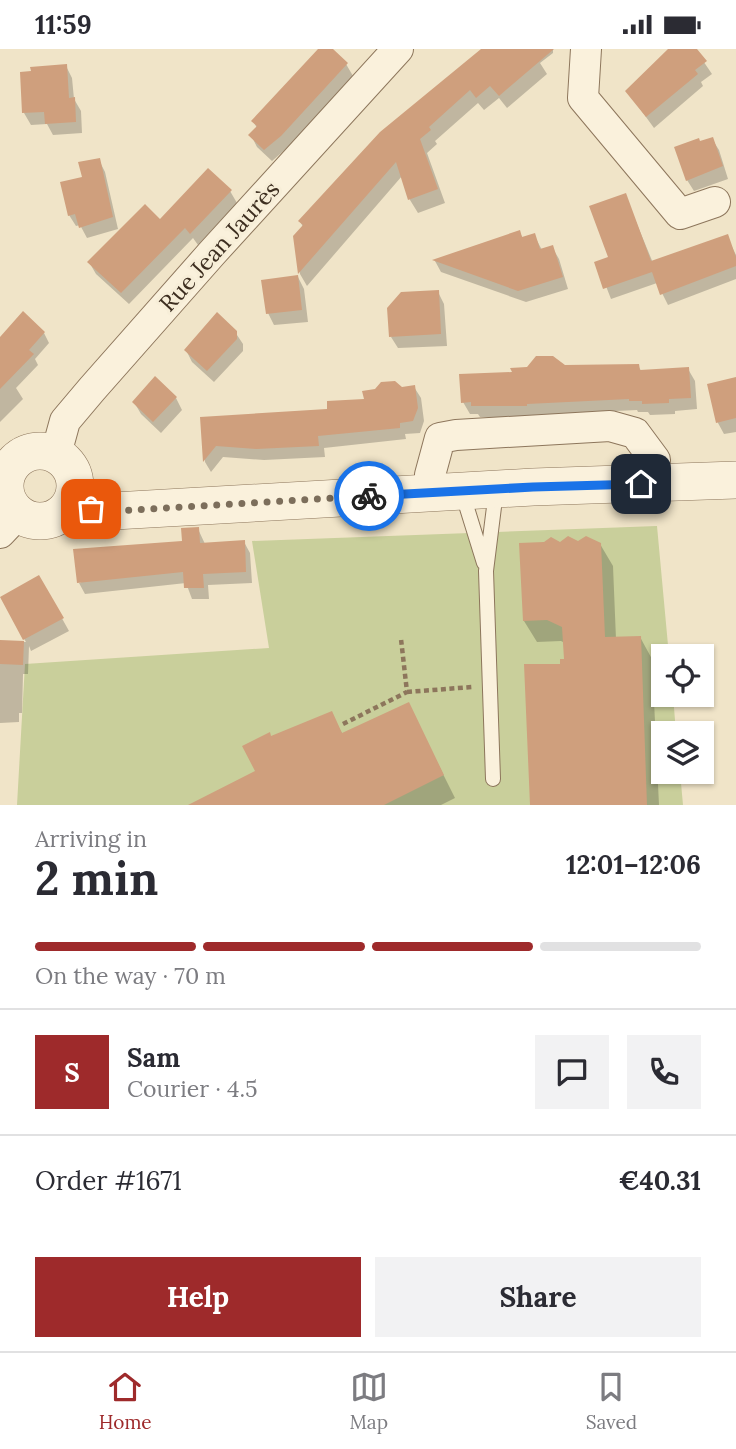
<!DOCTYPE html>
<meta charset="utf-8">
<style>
body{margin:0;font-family:Lora,serif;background:#f2f2f3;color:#2b2b33;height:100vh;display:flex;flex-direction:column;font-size:26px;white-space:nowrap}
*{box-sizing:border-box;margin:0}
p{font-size:23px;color:#7c7c81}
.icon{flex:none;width:38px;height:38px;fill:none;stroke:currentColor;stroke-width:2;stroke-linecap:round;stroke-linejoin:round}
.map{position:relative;height:756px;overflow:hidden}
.sheet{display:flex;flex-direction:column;background:#fff;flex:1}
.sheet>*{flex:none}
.buttons{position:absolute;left:651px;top:595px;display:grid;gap:14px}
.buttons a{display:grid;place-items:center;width:63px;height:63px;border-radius:0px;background:#fff;box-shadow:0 2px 5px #0004;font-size:35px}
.pin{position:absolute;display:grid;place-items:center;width:60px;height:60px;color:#fff;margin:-30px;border-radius:14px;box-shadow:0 4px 10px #0006}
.courier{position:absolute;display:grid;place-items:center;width:70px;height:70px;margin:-35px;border:5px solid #1a73e8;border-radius:50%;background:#fff;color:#222;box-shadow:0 2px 9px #0007}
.headline em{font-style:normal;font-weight:800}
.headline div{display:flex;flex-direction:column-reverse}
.headline{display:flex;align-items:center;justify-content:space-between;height:119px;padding:0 35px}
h1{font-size:46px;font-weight:800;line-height:52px}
.bar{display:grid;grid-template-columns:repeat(4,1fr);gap:10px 7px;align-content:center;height:84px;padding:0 35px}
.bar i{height:9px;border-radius:5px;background:#e1e1e2}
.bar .active{background:#9e2a2b}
.bar p{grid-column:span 4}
.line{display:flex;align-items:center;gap:18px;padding:0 35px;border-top:2px solid #e1e1e2}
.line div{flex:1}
.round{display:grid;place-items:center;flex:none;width:74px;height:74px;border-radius:0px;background:#f2f2f3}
.button{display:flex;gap:14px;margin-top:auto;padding:14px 35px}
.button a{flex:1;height:80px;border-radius:0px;background:#9e2a2b;color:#fff;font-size:28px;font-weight:800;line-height:80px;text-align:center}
.button a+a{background:#f2f2f3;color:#2b2b33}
.status{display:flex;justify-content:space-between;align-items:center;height:49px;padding:0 35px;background:#fff;direction:ltr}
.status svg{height:19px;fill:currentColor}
.tabs{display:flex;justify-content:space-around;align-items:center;height:98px;border-top:2px solid #e1e1e2;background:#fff;font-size:19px;color:#7c7c81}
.tabs a{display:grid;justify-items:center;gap:4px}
.tabs .active{color:#9e2a2b}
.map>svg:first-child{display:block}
</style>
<div class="status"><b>11:59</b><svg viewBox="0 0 49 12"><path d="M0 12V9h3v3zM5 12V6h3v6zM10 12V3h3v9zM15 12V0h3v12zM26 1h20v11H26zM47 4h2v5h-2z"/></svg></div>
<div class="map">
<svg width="736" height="756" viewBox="0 0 736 756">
<rect width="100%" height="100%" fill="#f0e4c8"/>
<!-- grass -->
<path fill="#c9cf9b" d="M 657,477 L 669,607 L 663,607 L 663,646 L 673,646 L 676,684 L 663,684 L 663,723 L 680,723 L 683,756 L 17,756 L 25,615 L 269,599 L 252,492 Z"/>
<!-- shadow -->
<path fill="#0003" d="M 320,0 L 331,0 L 346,15 L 353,27 L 287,99 L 272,112 L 257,98 L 251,86 L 257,79 L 253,72 Z
M 484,0 L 553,0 L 553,4 L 540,14 L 547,25 L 507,59 L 499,49 L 484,61 L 478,54 L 435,92 L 437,95 L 427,104 L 445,154 L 418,164 L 410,151 L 402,127 L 307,237 L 300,225 L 295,187 L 303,178 L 300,172 Z
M 675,0 L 695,0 L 712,25 L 701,33 L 703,37 L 654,79 L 627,42 Z
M 66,17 L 72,29 L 74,50 L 81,62 L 82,84 L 53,86 L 47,75 L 31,76 L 24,64 Z
M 712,90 L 719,101 L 728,130 L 694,142 L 687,131 L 700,94 Z
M 99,111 L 105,123 L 118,180 L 87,189 L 80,176 L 76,177 L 69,166 L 84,130 Z
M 230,142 L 237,154 L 198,196 L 193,189 L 129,255 L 96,225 L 89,213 Z
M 625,146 L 653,214 L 727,188 L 736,206 L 736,230 L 668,256 L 657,234 L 611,250 L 597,214 L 610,209 Z
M 519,183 L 523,189 L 534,186 L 542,201 L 552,198 L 559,210 L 568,240 L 526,253 L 441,223 L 435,212 Z
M 298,228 L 304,240 L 308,273 L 274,276 L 268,264 Z
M 438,243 L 444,255 L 447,297 L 398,299 L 391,288 Z
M 235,283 L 243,295 L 243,302 L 214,333 L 192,313 L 186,301 Z
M 44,284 L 49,294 L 35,310 L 38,316 L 16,339 L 23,350 L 0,373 L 0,290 Z
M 638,317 L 642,323 L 688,320 L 695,332 L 697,360 L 675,362 L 675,365 L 650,366 L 648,363 L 638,363 L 637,361 L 533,366 L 533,368 L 480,368 L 478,365 L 470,365 L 463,353 L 515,324 L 564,318 Z
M 736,330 L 736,383 L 724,385 L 718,374 L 709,336 Z
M 414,338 L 421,349 L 424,372 L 420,384 L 405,385 L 406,390 L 324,399 L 325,408 L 264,411 L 223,408 L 211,423 L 205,413 L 202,370 L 329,361 L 366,352 L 376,342 Z
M 176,349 L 182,361 L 161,384 L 141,365 L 134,353 Z
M 198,480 L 205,495 L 244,493 L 250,504 L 252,534 L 208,536 L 209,550 L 192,550 L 186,534 L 85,545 L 79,534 L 184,493 Z
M 560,495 L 600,495 L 613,517 L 616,590 L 640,588 L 652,610 L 659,756 L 532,756 L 562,616 L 566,612 L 565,594 L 561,592 L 537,593 L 524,572 Z
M 39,528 L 69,582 L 31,602 L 29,597 L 28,625 L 23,625 L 22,664 L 19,664 L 19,673 L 0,674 L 0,593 L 26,593 L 1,549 Z
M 408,655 L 455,749 L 441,756 L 198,756 L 257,723 L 271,689 L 331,665 L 343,686 Z"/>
<!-- building -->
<path fill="#cf9f7d" d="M 318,0 L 333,0 L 348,14 L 281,87 L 264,101 L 248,86 L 257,77 L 251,72 Z
M 481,0 L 554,0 L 499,47 L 490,37 L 476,49 L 470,41 L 429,78 L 431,81 L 420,90 L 438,140 L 408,151 L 396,113 L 298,225 L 293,187 L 303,176 L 298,172 L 380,83 Z
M 668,0 L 697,0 L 707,12 L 695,21 L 698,25 L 646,68 L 625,42 Z
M 67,15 L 69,49 L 75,48 L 76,73 L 45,75 L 44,63 L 22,64 L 20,23 L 31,22 L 30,18 Z
M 713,88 L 723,117 L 686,132 L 674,98 L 699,89 L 700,92 Z
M 100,109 L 113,168 L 79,179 L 75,165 L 68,167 L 60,133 L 82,128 L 78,113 Z
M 208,119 L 232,141 L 190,185 L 185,179 L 121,244 L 87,213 L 145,155 L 160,170 Z
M 626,144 L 651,212 L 728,185 L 736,208 L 736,217 L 660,246 L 652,223 L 603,240 L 594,213 L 608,208 L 589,157 Z
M 520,181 L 522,188 L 535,184 L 540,200 L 553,196 L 563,228 L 518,242 L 432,211 Z
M 298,226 L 302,261 L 266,265 L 261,231 Z
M 439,241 L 441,285 L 389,288 L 387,259 L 401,243 Z
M 23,262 L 45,283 L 29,301 L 34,305 L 0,340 L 0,288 Z
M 217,263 L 237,282 L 237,290 L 207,322 L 184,301 Z
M 536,307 L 553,307 L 565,316 L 639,315 L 640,321 L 689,318 L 691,349 L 669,350 L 669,354 L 642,355 L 642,352 L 629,352 L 629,350 L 527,355 L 527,357 L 471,357 L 471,353 L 461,354 L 459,325 L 512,323 L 510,319 L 527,318 Z
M 155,327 L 177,348 L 153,373 L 132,353 Z
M 736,328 L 736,369 L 716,374 L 707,335 Z
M 395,332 L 402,338 L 415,336 L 418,359 L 413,372 L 400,374 L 400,379 L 318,387 L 319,397 L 256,400 L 216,397 L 203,413 L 200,368 L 327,360 L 327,352 L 364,350 L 362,342 L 375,340 L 381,333 Z
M 199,478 L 200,494 L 245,491 L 246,523 L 203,525 L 204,539 L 184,539 L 183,523 L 77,534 L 73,500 L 182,492 L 181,479 Z
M 568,487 L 578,492 L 586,487 L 601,494 L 605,588 L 641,587 L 647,756 L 530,756 L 524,615 L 560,615 L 560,610 L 564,610 L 562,578 L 547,571 L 523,572 L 519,494 L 544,493 L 551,488 L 560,493 Z
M 39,526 L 64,569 L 23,591 L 0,548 Z
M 0,591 L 24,592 L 23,616 L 0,615 Z
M 409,653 L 444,726 L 384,756 L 188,756 L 255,722 L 242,697 L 270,683 L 271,687 L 332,662 L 342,684 Z"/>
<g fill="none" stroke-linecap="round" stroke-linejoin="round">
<defs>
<path id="service" d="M 462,443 L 484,514
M 493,730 L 486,522 L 496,442"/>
<path id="minor" d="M 586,0 L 583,49 L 680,165 L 715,153
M 56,405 L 65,372 L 92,340 L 212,204 L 398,0
M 430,426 L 440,389 L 456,386 L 610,377 L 635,384 L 655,411
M 0,484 L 18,465"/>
<path id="tertiary" d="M5 437a35 35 0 1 1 70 0a35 35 0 1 1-70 0Z
M 68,458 L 114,462 L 533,438 L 736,431"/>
</defs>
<!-- service casing -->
<use href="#service" stroke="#8d765c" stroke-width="16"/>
<!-- minor casing -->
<use href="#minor" stroke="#8d765c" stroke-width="32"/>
<!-- tertiary casing -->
<use href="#tertiary" stroke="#8d765c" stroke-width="38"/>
<!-- path -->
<path stroke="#8d765c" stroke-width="4.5" stroke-dasharray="5 3.5" stroke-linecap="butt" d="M 407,643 L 472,638
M 343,675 L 407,643 L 401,590"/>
<!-- service -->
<use href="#service" stroke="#faf1dc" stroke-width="14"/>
<!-- minor -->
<use href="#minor" stroke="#faf1dc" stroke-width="30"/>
<!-- tertiary -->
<use href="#tertiary" stroke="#faf1dc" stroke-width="37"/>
</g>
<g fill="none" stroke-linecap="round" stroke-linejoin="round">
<!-- done -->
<path stroke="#7c6e5b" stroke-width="7" stroke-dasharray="0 12.6" d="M 91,460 L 114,462 L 369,447"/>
<!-- route -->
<path stroke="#1a73e8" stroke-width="9" d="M 369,447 L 533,438 L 641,435"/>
</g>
<g text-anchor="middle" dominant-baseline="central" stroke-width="6" stroke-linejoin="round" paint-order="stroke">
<!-- street labels -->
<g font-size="23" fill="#3d2e20" stroke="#f7eed8">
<text transform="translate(219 197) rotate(-48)">Rue Jean Jaurès</text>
</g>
</g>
</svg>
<div class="buttons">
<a><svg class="icon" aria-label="locate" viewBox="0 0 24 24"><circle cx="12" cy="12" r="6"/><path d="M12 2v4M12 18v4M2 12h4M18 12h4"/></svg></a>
<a><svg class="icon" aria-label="layers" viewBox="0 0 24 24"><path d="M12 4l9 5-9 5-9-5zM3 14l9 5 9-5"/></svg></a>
</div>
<div class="pin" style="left:91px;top:460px;background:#ea580c"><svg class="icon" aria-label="bag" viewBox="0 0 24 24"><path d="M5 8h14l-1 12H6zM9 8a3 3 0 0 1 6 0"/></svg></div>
<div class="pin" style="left:641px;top:435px;background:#1f2937"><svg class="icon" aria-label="home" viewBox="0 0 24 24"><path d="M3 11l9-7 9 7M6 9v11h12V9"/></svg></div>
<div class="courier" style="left:369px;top:447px"><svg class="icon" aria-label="bike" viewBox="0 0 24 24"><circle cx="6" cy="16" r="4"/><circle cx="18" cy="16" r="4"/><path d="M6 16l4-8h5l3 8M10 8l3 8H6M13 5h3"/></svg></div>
</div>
<section class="sheet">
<div class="headline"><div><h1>2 min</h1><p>Arriving in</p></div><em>12:01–12:06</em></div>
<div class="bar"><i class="active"></i><i class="active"></i><i class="active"></i><i></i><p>On the way · 70 m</p></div>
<div class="line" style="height:126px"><b class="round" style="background:#9e2a2b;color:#fff">S</b><div><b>Sam</b><p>Courier · 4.5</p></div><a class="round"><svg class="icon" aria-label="chat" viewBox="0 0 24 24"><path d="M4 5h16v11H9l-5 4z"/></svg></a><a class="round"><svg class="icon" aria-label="phone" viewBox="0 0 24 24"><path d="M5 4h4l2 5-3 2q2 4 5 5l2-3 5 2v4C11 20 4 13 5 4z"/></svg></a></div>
<div class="line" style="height:91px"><div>Order #1671</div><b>€40.31</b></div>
<div class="button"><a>Help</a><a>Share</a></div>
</section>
<nav class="tabs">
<a class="active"><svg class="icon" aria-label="home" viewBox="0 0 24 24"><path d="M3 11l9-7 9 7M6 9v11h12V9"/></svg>Home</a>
<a><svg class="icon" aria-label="map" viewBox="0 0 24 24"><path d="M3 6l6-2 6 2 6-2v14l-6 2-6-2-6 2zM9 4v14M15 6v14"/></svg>Map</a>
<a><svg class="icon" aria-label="saved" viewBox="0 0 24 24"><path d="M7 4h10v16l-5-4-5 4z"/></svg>Saved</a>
</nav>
